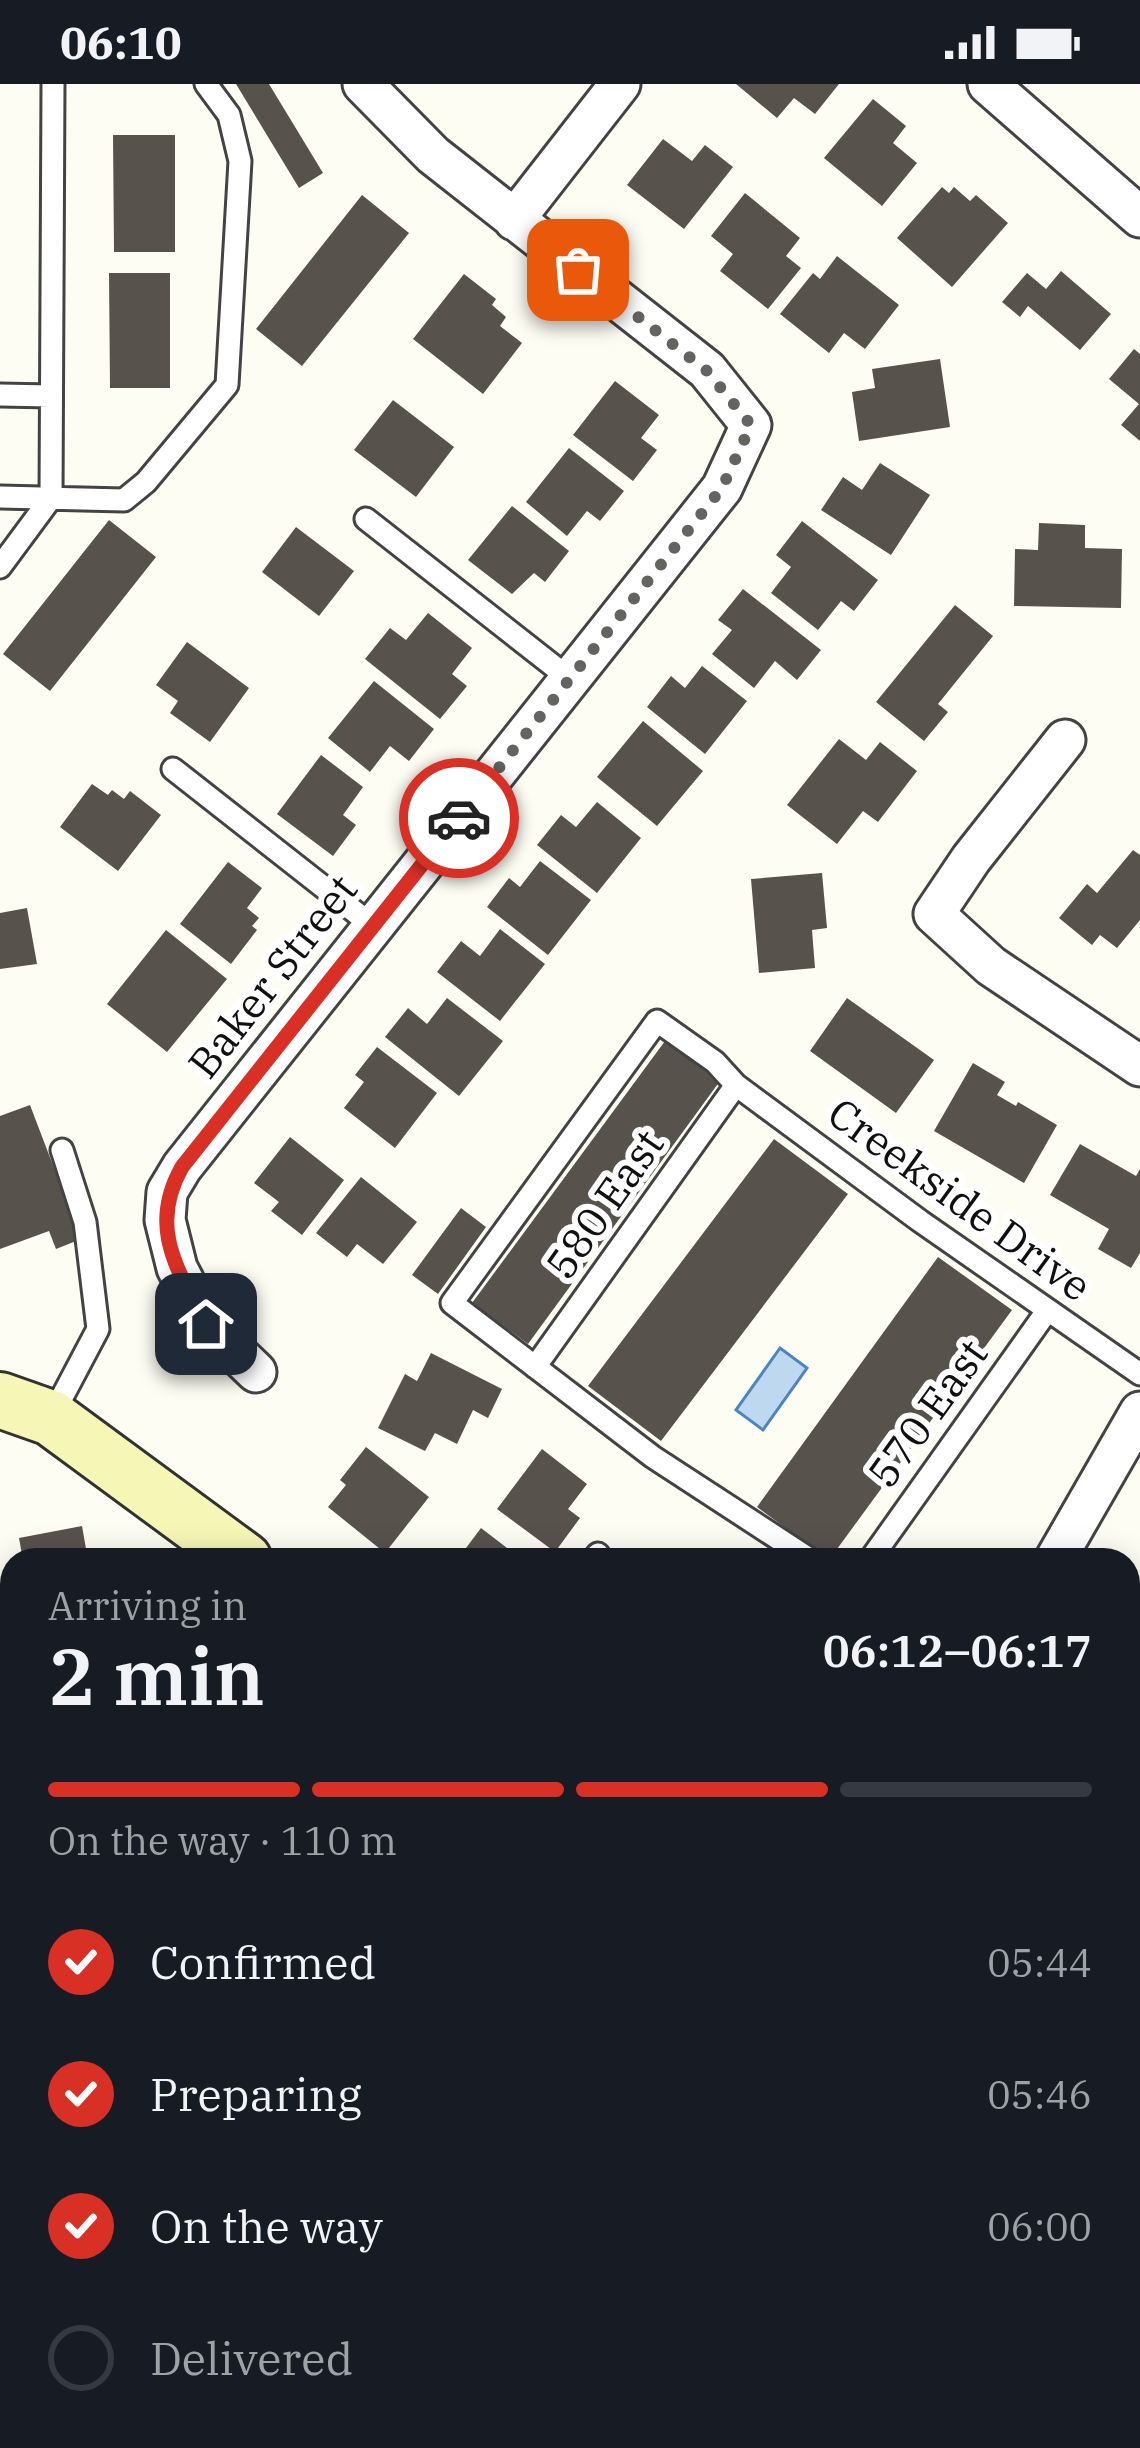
<!DOCTYPE html>
<meta charset="utf-8">
<style>
body{margin:0;font-family:"IBM Plex Serif",serif;background:#20242c;color:#f1f3f6;height:100vh;display:flex;flex-direction:column;font-size:45px;white-space:nowrap}
*{box-sizing:border-box;margin:0}
p{font-size:39px;color:#9ea1a6}
.icon{flex:none;width:66px;height:66px;fill:none;stroke:currentColor;stroke-width:2;stroke-linecap:round;stroke-linejoin:round}
.map{position:relative;flex:1;overflow:hidden}
.details{position:absolute;left:0px;top:1464px;width:1140px;height:900px;display:flex;flex-direction:column;background:#171b24;border-radius:36px 36px 0 0;box-shadow:0 6px 30px #0003}
.details>*{flex:none}
.pin{position:absolute;display:grid;place-items:center;width:102px;height:102px;color:#fff;margin:-51px;border-radius:24px;box-shadow:0 6px 18px #0006}
.courier{position:absolute;display:grid;place-items:center;width:120px;height:120px;margin:-60px;border:9px solid #d93025;border-radius:50%;background:#fff;color:#222;box-shadow:0 3px 15px #0007}
.summary em{font-style:normal;font-weight:600}
.summary div{display:flex;flex-direction:column-reverse}
.summary{display:flex;align-items:center;justify-content:space-between;height:204px;padding:0 48px}
h1{font-size:78px;font-weight:600;line-height:90px}
.bar{display:grid;grid-template-columns:repeat(4,1fr);gap:18px 12px;align-content:center;height:144px;padding:0 48px}
.bar i{height:15px;border-radius:9px;background:#363941}
.bar .current{background:#d93025}
.bar p{grid-column:span 4}
ol{padding:0 48px;list-style:none}
li{display:flex;align-items:center;gap:36px;height:132px}
li p{margin-inline-start:auto}
li .icon{padding:12px;border-radius:50%;background:#d93025;color:#fff;stroke-width:4}
li:last-child{color:#9ea1a6}
li i{width:66px;height:66px;border:6px solid #363941;border-radius:50%}
.status{display:flex;justify-content:space-between;align-items:center;height:84px;padding:0 60px;background:#171b24;direction:ltr}
.status svg{height:33px;fill:currentColor}
.map>svg:first-child{display:block}
</style>
<div class="status"><b>06:10</b><svg viewBox="0 0 49 12"><path d="M0 12V9h3v3zM5 12V6h3v6zM10 12V3h3v9zM15 12V0h3v12zM26 1h20v11H26zM47 4h2v5h-2z"/></svg></div>
<div class="map">
<svg width="1140" height="2364" viewBox="0 0 1140 2364">
<rect width="100%" height="100%" fill="#fefdf4"/>
<!-- water -->
<path fill="#bed8f0" stroke="#4d85bf" stroke-width="3" d="M 780,1264 L 807,1284 L 763,1346 L 736,1326 Z"/>
<g fill="none" stroke-linecap="round" stroke-linejoin="round">
<!-- stream -->
<path stroke="#4d85bf" stroke-width="10" d="M 1128,1686 L 1140,1670
M 576,2364 L 581,2352"/>
</g>
<!-- building -->
<path fill="#58524d" d="M 236,0 L 269,0 L 323,89 L 299,104 Z
M 736,0 L 839,0 L 815,30 L 794,14 L 777,34 Z
M 873,15 L 906,42 L 893,59 L 917,79 L 882,122 L 824,74 Z
M 113,51 L 175,51 L 175,168 L 114,168 Z
M 663,55 L 692,77 L 705,61 L 733,83 L 684,145 L 627,101 Z
M 942,103 L 949,109 L 954,103 L 970,117 L 976,111 L 1008,139 L 952,203 L 897,154 Z
M 745,109 L 800,154 L 786,172 L 801,184 L 768,225 L 720,187 L 733,170 L 711,152 Z
M 362,111 L 409,149 L 302,282 L 256,245 Z
M 837,172 L 899,221 L 865,265 L 844,249 L 829,269 L 780,230 L 813,189 L 820,195 Z
M 1061,187 L 1111,230 L 1080,266 L 1028,222 L 1020,233 L 1002,218 L 1027,189 L 1046,205 Z
M 109,189 L 170,189 L 170,304 L 110,304 Z
M 464,190 L 496,215 L 492,221 L 506,233 L 500,242 L 522,259 L 483,310 L 413,255 Z
M 1134,265 L 1140,270 L 1140,357 L 1121,341 L 1139,320 L 1109,295 Z
M 940,275 L 950,343 L 859,357 L 852,308 L 875,304 L 872,285 Z
M 615,297 L 659,331 L 641,354 L 657,366 L 633,397 L 573,351 Z
M 393,316 L 454,363 L 416,413 L 354,366 Z
M 569,364 L 624,407 L 600,437 L 587,427 L 567,452 L 526,418 Z
M 880,379 L 930,411 L 891,471 L 821,426 L 843,393 L 862,406 Z
M 512,422 L 569,467 L 545,498 L 534,489 L 512,510 L 468,476 Z
M 109,436 L 156,473 L 50,607 L 3,570 Z
M 802,437 L 878,496 L 854,527 L 841,517 L 818,546 L 771,509 L 791,483 L 776,471 Z
M 1039,439 L 1085,441 L 1085,464 L 1122,465 L 1121,524 L 1014,522 L 1015,465 L 1038,466 Z
M 296,443 L 354,487 L 319,532 L 262,488 Z
M 743,505 L 821,566 L 797,596 L 775,577 L 754,604 L 712,570 L 732,546 L 718,536 Z
M 955,521 L 993,552 L 938,620 L 948,628 L 924,657 L 876,618 Z
M 428,529 L 472,564 L 452,590 L 467,602 L 440,635 L 365,575 L 390,544 L 406,556 Z
M 187,558 L 249,604 L 210,658 L 170,629 L 178,617 L 156,601 Z
M 702,582 L 747,617 L 705,670 L 647,623 L 671,592 L 685,604 Z
M 374,597 L 434,645 L 409,677 L 390,662 L 370,688 L 328,654 Z
M 643,637 L 703,687 L 657,742 L 597,693 Z
M 839,655 L 866,676 L 880,658 L 917,687 L 878,738 L 863,727 L 837,760 L 787,721 Z
M 321,671 L 363,703 L 343,731 L 356,741 L 333,772 L 277,730 Z
M 92,700 L 108,711 L 112,706 L 124,715 L 130,707 L 161,731 L 118,787 L 60,743 Z
M 597,718 L 641,754 L 597,809 L 537,761 L 561,731 L 576,743 Z
M 1133,766 L 1140,771 L 1140,836 L 1117,864 L 1100,851 L 1092,861 L 1059,834 L 1087,800 L 1097,809 Z
M 540,777 L 591,816 L 548,871 L 487,823 L 509,794 L 520,803 Z
M 228,778 L 262,804 L 247,824 L 259,834 L 252,842 L 257,846 L 231,880 L 180,840 Z
M 822,789 L 827,844 L 812,846 L 815,884 L 759,889 L 751,795 Z
M 27,824 L 37,880 L 0,885 L 0,829 Z
M 500,845 L 545,880 L 500,937 L 437,888 L 461,857 L 480,872 Z
M 166,846 L 227,895 L 167,968 L 107,920 Z
M 447,914 L 503,957 L 459,1012 L 385,953 L 408,924 L 427,940 Z
M 847,914 L 934,976 L 896,1029 L 810,967 Z
M 665,957 L 720,997 L 528,1260 L 472,1219 Z
M 377,963 L 437,1009 L 395,1064 L 344,1024 L 364,998 L 355,991 Z
M 973,979 L 1005,998 L 997,1011 L 1016,1022 L 1018,1018 L 1057,1041 L 1024,1099 L 934,1047 Z
M 30,1021 L 81,1155 L 56,1165 L 49,1147 L 0,1165 L 0,1032 Z
M 290,1053 L 344,1096 L 302,1151 L 271,1127 L 279,1118 L 254,1099 Z
M 774,1055 L 848,1110 L 661,1357 L 588,1302 Z
M 1080,1060 L 1136,1092 L 1140,1085 L 1140,1169 L 1131,1184 L 1098,1165 L 1109,1145 L 1050,1111 Z
M 361,1093 L 417,1138 L 383,1180 L 357,1160 L 347,1173 L 316,1149 Z
M 461,1124 L 486,1143 L 438,1210 L 412,1191 Z
M 938,1173 L 1012,1226 L 829,1476 L 757,1423 Z
M 431,1269 L 502,1305 L 488,1334 L 473,1326 L 457,1360 L 435,1349 L 425,1367 L 378,1344 L 405,1290 L 417,1297 Z
M 366,1363 L 429,1413 L 385,1469 L 328,1423 L 346,1401 L 340,1396 Z
M 542,1365 L 587,1400 L 568,1425 L 580,1434 L 555,1468 L 497,1425 Z
M 82,1442 L 88,1476 L 23,1476 L 19,1454 Z
M 481,1444 L 519,1473 L 516,1476 L 457,1476 Z
M 1128,1976 L 1140,1986 L 1140,2037 L 1128,2028 Z
M 1128,2338 L 1140,2347 L 1140,2364 L 1087,2364 L 1096,2352 L 1128,2352 Z
M 360,2352 L 424,2352 L 430,2364 L 365,2364 Z"/>
<g fill="none" stroke-linecap="round" stroke-linejoin="round">
<defs>
<path id="lane" d="M 0,311 L 51,312
M 0,413 L 124,416 L 146,398 L 227,301 L 240,77 L 229,31 L 206,0
M 366,435 L 570,595
M 0,483 L 51,414 L 53,0
M 173,685 L 373,842
M 535,1283 L 736,1001
M 51,1334 L 98,1245 L 85,1138 L 62,1066
M 593,1476 L 598,1470
M 811,1476 L 653,1373 L 452,1219 L 657,937 L 715,978 L 736,1001 L 920,1137 L 1140,1290
M 870,1476 L 1047,1227
M 1128,1575 L 1139,1584"/>
<path id="street" d="M 988,0 L 1140,133
M 514,136 L 620,0
M 1065,656 L 971,775 L 934,830 L 991,882 L 1140,982
M 256,1288 L 206,1240 L 177,1184 L 165,1136 L 167,1108 L 182,1083 L 722,404 L 751,341 L 707,286 L 433,71 L 363,0
M 1055,1476 L 1140,1328"/>
<path id="secondary" d="M 0,1316 L 51,1334 L 244,1476
M 0,1787 L 12,1847
M 1128,2164 L 1140,2174
M 97,2352 L 98,2364"/>
</defs>
<!-- lane casing -->
<use href="#lane" stroke="#434343" stroke-width="27"/>
<!-- street casing -->
<use href="#street" stroke="#434343" stroke-width="45"/>
<!-- secondary casing -->
<use href="#secondary" stroke="#323232" stroke-width="60"/>
<!-- lane -->
<use href="#lane" stroke="#fff" stroke-width="21"/>
<!-- street -->
<use href="#street" stroke="#fff" stroke-width="39"/>
<!-- secondary -->
<use href="#secondary" stroke="#f6f6b7" stroke-width="54"/>
</g>
<g fill="none" stroke-linecap="round" stroke-linejoin="round">
<!-- done -->
<path stroke="#636360" stroke-width="12" stroke-dasharray="0 21.6" d="M 459,734 L 722,404 L 751,341 L 706,286 L 578,186"/>
<!-- route -->
<path stroke="#d93025" stroke-width="15" d="M 206,1240 C 177,1185 148,1143 182,1083 L 459,734"/>
</g>
<g text-anchor="middle" dominant-baseline="central" stroke-width="12" stroke-linejoin="round" paint-order="stroke">
<!-- street labels -->
<g font-size="42" fill="#101010" stroke="#fff">
<text transform="translate(272 892) rotate(-52)">Baker Street</text>
<text transform="translate(960 1115) rotate(36)">Creekside Drive</text>
<text transform="translate(604 1120) rotate(-55)">580 East</text>
<text transform="translate(927 1329) rotate(-54)">570 East</text>
</g>
</g>
</svg>
<div class="pin" style="left:578px;top:186px;background:#ea580c"><svg class="icon" aria-label="bag" viewBox="0 0 24 24"><path d="M5 8h14l-1 12H6zM9 8a3 3 0 0 1 6 0"/></svg></div>
<div class="pin" style="left:206px;top:1240px;background:#1f2937"><svg class="icon" aria-label="home" viewBox="0 0 24 24"><path d="M3 11l9-7 9 7M6 9v11h12V9"/></svg></div>
<div class="courier" style="left:459px;top:734px"><svg class="icon" aria-label="car" viewBox="0 0 24 24"><path d="M5 17H2v-5l4-1 3-4h7l3 4 3 1v5h-3M9 17h6M6 11h13"/><circle cx="7" cy="17" r="2"/><circle cx="17" cy="17" r="2"/></svg></div>
<section class="details">
<div class="summary"><div><h1>2 min</h1><p>Arriving in</p></div><em>06:12–06:17</em></div>
<div class="bar"><i class="current"></i><i class="current"></i><i class="current"></i><i></i><p>On the way · 110 m</p></div>
<ol>
<li><svg class="icon" aria-label="check" viewBox="0 0 24 24"><path d="M5 12l5 5 9-10"/></svg>Confirmed<p>05:44</p></li>
<li><svg class="icon" aria-label="check" viewBox="0 0 24 24"><path d="M5 12l5 5 9-10"/></svg>Preparing<p>05:46</p></li>
<li><svg class="icon" aria-label="check" viewBox="0 0 24 24"><path d="M5 12l5 5 9-10"/></svg>On the way<p>06:00</p></li>
<li><i></i>Delivered</li>
</ol>
</section>
</div>
